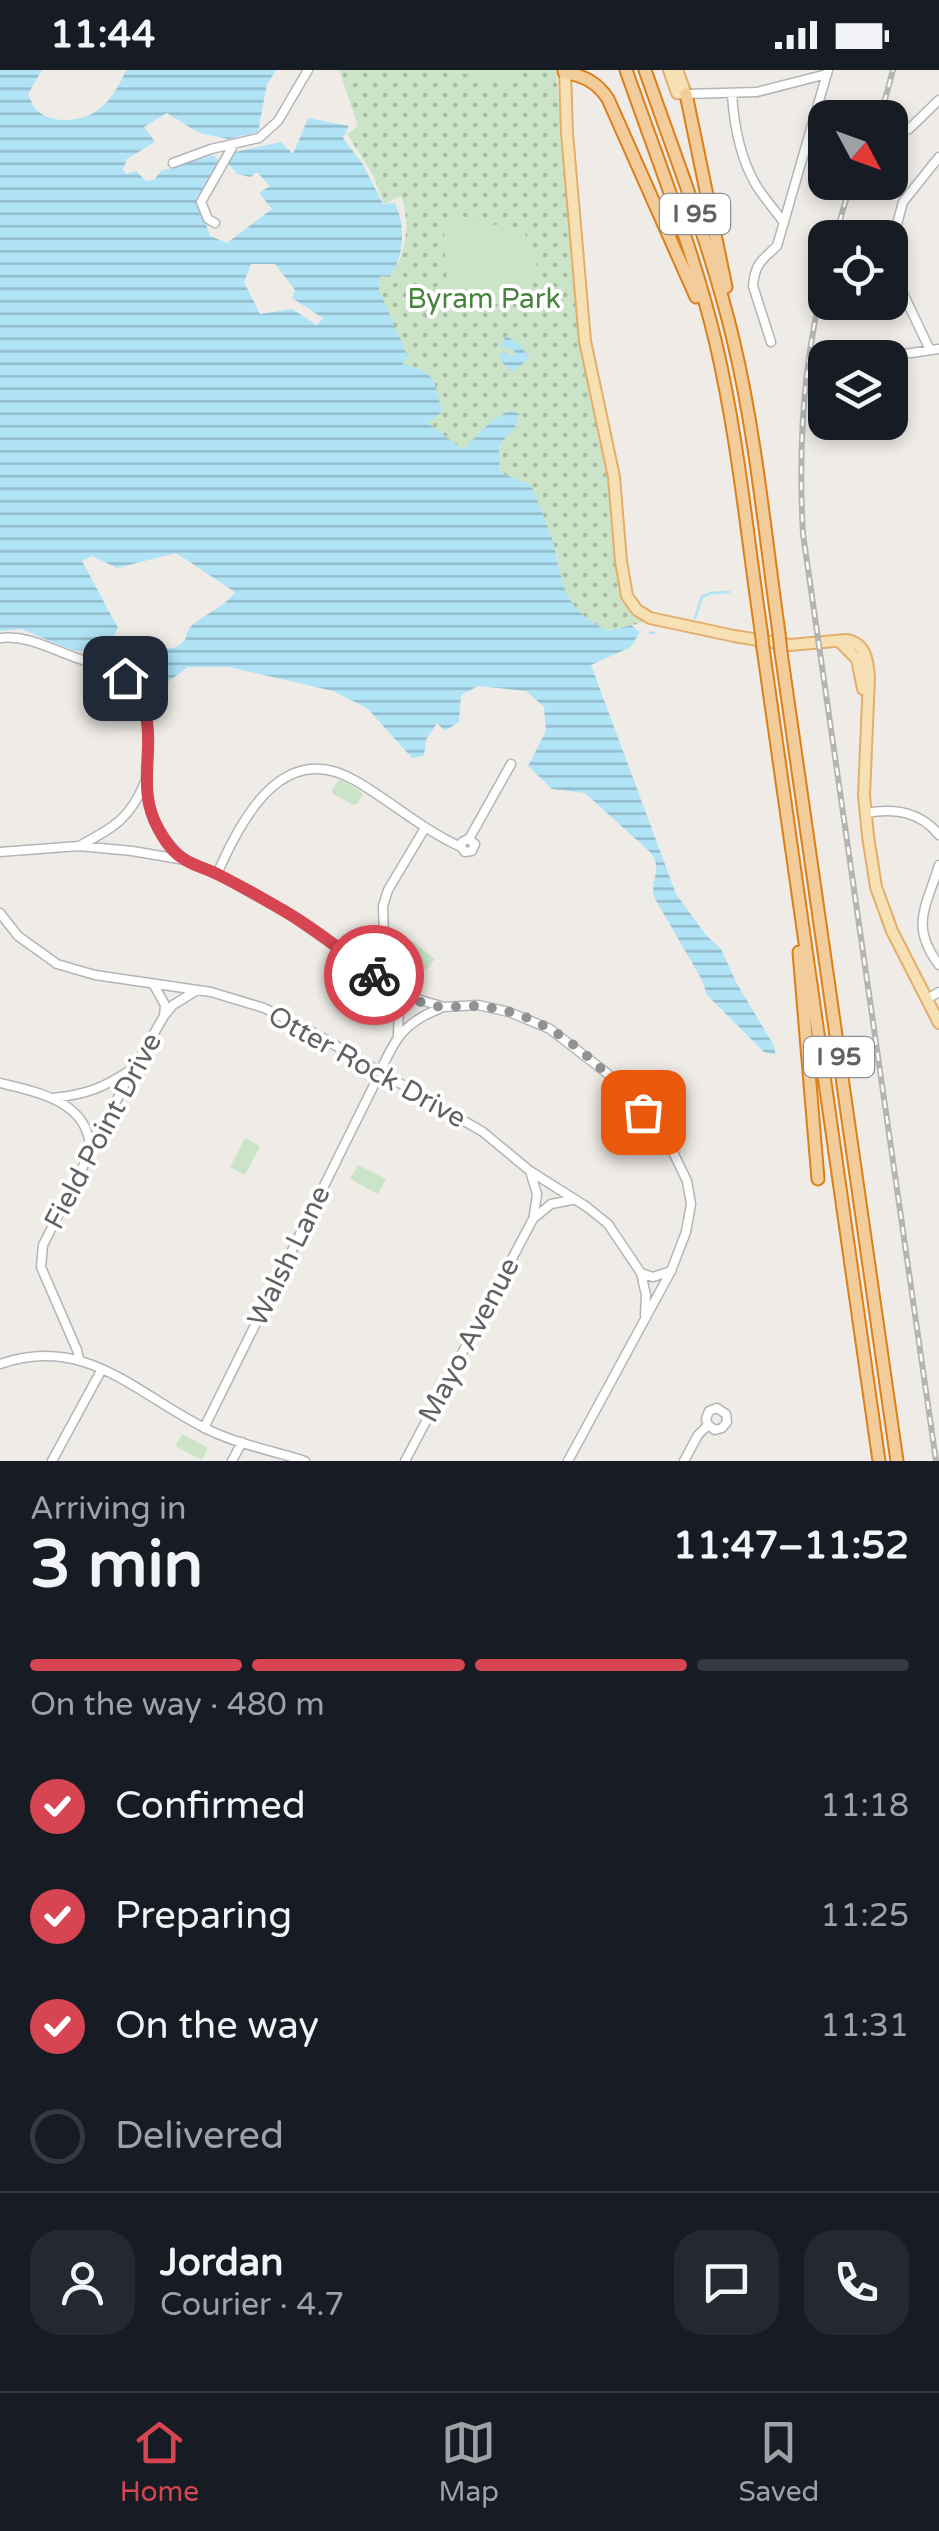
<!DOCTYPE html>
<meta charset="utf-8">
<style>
body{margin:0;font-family:"Varela Round",sans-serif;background:#242831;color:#f1f3f6;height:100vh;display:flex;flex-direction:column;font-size:38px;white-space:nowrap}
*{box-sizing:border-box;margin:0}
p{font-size:32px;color:#9ea1a6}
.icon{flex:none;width:55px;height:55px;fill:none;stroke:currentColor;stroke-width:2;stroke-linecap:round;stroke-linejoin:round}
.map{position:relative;height:1391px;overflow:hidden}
.side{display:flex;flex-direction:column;background:#171b24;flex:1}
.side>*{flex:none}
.needle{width:65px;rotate:131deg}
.fabs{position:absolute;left:808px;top:30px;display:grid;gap:20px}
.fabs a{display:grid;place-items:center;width:100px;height:100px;border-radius:20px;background:#171b24;box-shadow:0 5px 15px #0003;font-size:50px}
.pin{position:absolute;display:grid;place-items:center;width:85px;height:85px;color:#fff;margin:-42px;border-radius:20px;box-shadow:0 5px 15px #0006}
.courier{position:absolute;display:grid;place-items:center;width:100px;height:100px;margin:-50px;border:8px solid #d74552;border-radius:50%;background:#fff;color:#222;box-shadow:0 2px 12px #0007}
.summary em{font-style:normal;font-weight:800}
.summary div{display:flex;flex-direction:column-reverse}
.summary{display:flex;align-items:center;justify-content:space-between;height:170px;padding:0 30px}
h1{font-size:65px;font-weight:800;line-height:75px}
.bar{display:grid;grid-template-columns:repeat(4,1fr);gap:15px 10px;align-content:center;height:120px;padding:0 30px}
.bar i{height:12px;border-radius:8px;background:#363941}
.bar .current{background:#d74552}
.bar p{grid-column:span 4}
.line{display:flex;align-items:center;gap:25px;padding:0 30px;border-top:2px solid #363941}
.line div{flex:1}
.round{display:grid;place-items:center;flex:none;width:105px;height:105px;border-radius:30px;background:#242831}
ol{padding:0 30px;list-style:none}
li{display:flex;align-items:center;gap:30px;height:110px}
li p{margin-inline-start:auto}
li .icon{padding:10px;border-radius:50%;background:#d74552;color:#fff;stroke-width:4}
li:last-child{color:#9ea1a6}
li i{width:55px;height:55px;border:5px solid #363941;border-radius:50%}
.status{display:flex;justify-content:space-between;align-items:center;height:70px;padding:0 50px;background:#171b24;direction:ltr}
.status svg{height:28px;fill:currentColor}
.dock{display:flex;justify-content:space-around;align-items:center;height:140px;border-top:2px solid #363941;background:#171b24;font-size:28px;color:#9ea1a6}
.dock a{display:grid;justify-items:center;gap:5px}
.dock .current{color:#d74552}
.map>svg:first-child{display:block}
</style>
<div class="status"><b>11:44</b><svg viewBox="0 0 49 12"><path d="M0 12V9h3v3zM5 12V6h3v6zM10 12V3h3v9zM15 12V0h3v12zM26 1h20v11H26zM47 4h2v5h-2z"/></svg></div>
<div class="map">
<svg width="939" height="1391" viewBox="0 0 939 1391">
<defs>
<pattern id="park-dots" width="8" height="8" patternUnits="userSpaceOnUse" patternTransform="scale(2.5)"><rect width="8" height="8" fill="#cbe4c7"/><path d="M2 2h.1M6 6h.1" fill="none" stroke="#a8bca5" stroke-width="1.8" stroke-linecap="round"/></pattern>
<pattern id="water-rules" width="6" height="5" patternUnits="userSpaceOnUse" patternTransform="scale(2.5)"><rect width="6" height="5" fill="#b0e3f6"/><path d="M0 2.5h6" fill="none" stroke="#92bccb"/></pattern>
</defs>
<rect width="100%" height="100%" fill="#efece7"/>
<!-- park -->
<path fill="url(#park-dots)" d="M 339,0 L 556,0 L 578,266 L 589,324 L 609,412 L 618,517 L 623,533 L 644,552 L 608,561 C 595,554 581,547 572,534 C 558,513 561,490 551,468 C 541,443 502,421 499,393 C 497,374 506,367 518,354 L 488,354 L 463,380 L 427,353 L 401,295 L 407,287 L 379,220 L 379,208 L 383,205 L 390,207 C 406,185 411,153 401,126 L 384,134 L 373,105 L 347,64 L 358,56 Z"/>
<!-- garden -->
<path fill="#cbe4c7" d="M 444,0 L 511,0 L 513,12 Z
M 459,144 L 477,154 L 503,155 L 525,163 L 538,200 L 495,235 L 469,247 L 447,212 L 444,164 L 448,155 Z
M 342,710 L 361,722 L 363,725 L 357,734 L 354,735 L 333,724 L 332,720 L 338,711 Z
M 412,871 L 435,889 L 426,900 L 403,882 Z
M 245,1068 L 260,1076 L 245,1105 L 230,1097 Z
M 358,1095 L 386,1109 L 378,1124 L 350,1109 Z
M 182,1364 L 208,1378 L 202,1390 L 175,1376 Z"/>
<!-- water -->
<path fill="url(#water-rules)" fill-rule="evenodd" d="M 0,0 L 42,0 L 28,24 C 31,29 32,35 36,39 C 52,57 89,51 104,35 C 113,26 121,12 126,0 L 276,0 L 267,14 L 258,62 L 228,69 L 199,63 L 167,43 L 144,57 L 155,72 L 127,89 L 123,100 L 127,104 L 136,101 L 146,111 L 154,110 L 161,101 L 213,85 L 221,92 L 198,130 L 210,166 L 227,173 L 272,139 L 259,123 L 270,116 L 257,102 L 250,107 L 237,104 L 228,93 L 235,82 L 281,72 L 293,84 L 308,48 L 349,56 L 343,68 L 362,93 L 383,134 L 395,133 C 406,156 404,187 390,207 L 383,205 L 379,208 L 379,220 L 408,287 L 402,294 C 437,302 434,310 442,342 L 428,353 L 463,380 C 478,365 491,347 512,341 L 519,344 C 515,373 492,360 501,403 L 531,415 C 538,432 545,449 551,466 C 566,515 557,534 608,561 L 631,555 L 640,562 L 631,577 L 591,595 L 676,824 L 706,865 L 721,879 L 736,912 L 773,974 L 776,985 L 764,982 L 707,925 L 702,910 L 654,827 C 650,807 664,800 650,782 L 585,723 L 552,719 L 528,696 L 546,661 L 544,637 L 526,621 L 478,616 L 461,625 L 459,652 L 445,661 L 437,653 L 426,670 L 424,686 L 412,688 L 367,638 L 333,621 L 229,597 L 188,597 L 165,614 L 150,618 L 144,610 L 144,600 L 157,578 C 165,578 174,580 181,574 C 189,567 184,568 189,559 C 198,546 223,540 235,522 L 176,483 L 117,498 L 92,486 L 82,491 L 118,558 L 105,582 L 72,580 L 21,559 L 0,561 ZM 251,194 L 275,194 L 295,220 L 292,228 L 323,248 L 317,255 L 292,239 L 260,244 L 244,212 Z
M 506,266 L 519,274 L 530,288 L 512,302 L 501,291 L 500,284 L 503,282 L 512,286 L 515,284 L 514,280 L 500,276 Z"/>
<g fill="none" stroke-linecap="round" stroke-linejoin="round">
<!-- stream -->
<path stroke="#b0e3f6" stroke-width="2.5" d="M 695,548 L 702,527 L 711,523 L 729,522
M 650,563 L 654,563"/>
<defs>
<path id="minor" d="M 686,24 L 757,22 L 827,4
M 732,24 C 734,55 740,88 756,115 C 764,128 775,140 784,153
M 909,59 L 939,30
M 173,93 L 211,79 L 259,68 L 278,51 L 308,0
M 215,153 L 208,149 L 201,132 L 234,74
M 890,180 L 903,132 L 939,87
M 890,196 L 930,280
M 771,272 L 753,216 C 755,193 762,190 777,176 L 828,0
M 876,288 L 939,279
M 0,568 C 27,565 49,578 74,587 C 90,593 110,596 124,608 C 157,634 146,673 146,709 C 145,742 161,769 185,790
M 866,743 C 894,738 920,741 939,765
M 469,769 L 511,694
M 79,776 C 113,758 130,749 145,712
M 0,782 L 79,776 L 132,781 L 185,790 L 217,804 L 289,844 L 404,925 L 444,937 L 478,935 L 509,942 L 550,959 L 608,1004 L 643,1042 L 671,1078 L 687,1111 L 691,1134 L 686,1162 L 671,1201 L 568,1391
M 939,795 C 927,836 909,855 939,895
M 217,804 C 242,748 283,668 356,711 C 392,732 423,760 461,777 L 465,782 L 472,781 L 475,774 L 468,769 L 462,772 L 461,777
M 0,843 L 18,866 L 57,894 L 95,905 L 211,922 L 264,938 L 314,963 L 483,1062 L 530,1101 L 587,1137 L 608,1154 L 641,1203 L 646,1225 L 645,1245
M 154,915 L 165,935 L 164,946
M 927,929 L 939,922
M 398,965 L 399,933 L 384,869 L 383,836 L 388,820 L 425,758
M 380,1002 C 395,969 403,953 439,939
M 0,1013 C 37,1022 87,1031 90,1077
M 53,1028 C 88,1024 103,1018 132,999
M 530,1101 L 537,1124 L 534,1145
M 641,1203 L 653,1207 L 671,1201
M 79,1289 L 77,1280 L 41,1197 L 43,1175 L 127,1010 L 164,946 L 173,935 L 194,922
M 0,1294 C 83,1265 132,1320 201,1356 C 232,1373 270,1380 305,1391
M 204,1358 L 374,1015
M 52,1391 L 102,1299
M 232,1391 L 242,1372
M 405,1391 L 533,1149 L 551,1134 L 572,1130
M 684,1391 L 698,1365 L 708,1355 L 706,1349 L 709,1341 L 717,1338 L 726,1344 L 727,1352 L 722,1358 L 715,1360 L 708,1355"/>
<path id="major" d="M 565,0 L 567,63 L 585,271 L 614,407 L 621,491 L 627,526 L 637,540 L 650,548 L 734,566 L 790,575 L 846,570 C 866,573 868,591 869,608 L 864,725 L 868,766 L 876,817 L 892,861 L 939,953
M 669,0 L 677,23 L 686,24
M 677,0 L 686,24
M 839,571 L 857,589 L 863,619"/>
<path id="highway" d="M 626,0 C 658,91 694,181 716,274 C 738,368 747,465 761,560
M 645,0 C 676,89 711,177 733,269 C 756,365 765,465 779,563
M 564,2 C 584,6 597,12 608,29 L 696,227
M 686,24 L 726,217
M 763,578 L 879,1391
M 781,582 L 897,1391
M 799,882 L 818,1109"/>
</defs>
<!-- minor casing -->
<use href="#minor" stroke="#b2b5b8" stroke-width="11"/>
<!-- major casing -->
<use href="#major" stroke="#e3ae6c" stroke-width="14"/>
<!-- highway casing -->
<use href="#highway" stroke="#dd7f19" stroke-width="15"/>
<!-- minor -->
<use href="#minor" stroke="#fff" stroke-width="8"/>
<!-- major -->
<use href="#major" stroke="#f7e1b4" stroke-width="10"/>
<!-- highway -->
<use href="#highway" stroke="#f2cd9b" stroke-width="11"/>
<defs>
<path id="rail" d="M 880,48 L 893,0
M 835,168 L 851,112
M 825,206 C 803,291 798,377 803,464 L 936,1391"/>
</defs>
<!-- rail casing -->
<use href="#rail" stroke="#b3b4b4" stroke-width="6"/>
<!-- rail -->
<use href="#rail" stroke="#fff" stroke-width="2.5" stroke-dasharray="8" stroke-linecap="butt"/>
<defs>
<path id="highway-bridge" d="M 761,560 L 763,578
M 779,563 L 781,582"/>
</defs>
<!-- highway-bridge casing -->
<use href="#highway-bridge" stroke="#dd7f19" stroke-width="15" stroke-linecap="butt"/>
<!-- highway-bridge -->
<use href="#highway-bridge" stroke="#f2cd9b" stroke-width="11"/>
</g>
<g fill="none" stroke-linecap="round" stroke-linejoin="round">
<!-- done -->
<path stroke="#919393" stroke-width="10" stroke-dasharray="0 18" d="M 374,905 C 394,919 418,936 444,937 C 454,938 465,935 475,936 C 485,936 496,939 506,941 C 563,955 605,1001 643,1042"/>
<!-- route -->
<path stroke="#d74552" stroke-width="12" d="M 125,608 C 172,660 128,706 159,760 C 165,771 173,783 184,789 C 194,796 208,799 219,805 C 241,816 264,829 286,842 C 317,860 345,883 374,905"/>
</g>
<g text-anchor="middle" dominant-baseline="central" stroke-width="8" stroke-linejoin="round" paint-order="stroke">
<!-- shield labels -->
<g fill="#fff" stroke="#8f9294" stroke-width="2.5">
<rect x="660" y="124" width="70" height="40" rx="8"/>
<rect x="804" y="967" width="70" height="40" rx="8"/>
</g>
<g font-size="25" font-weight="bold" fill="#5f6366">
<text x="695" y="144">I 95</text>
<text x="839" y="987">I 95</text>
</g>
<!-- park labels -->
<g font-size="28" fill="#488340" stroke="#fff">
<text x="484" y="229">Byram Park</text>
</g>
<!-- street labels -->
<g font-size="28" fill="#5f6366" stroke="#fff">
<text transform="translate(367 997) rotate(29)">Otter Rock Drive</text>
<text transform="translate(103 1061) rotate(-62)">Field Point Drive</text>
<text transform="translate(289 1186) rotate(-64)">Walsh Lane</text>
<text transform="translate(469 1270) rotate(-62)">Mayo Avenue</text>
</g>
</g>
</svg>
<div class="fabs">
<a><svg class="needle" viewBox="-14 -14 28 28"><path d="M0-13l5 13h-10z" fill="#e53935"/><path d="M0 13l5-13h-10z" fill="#9ea1a6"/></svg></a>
<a><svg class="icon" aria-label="locate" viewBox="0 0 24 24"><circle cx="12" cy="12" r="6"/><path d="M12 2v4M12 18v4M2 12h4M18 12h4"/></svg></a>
<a><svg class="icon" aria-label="layers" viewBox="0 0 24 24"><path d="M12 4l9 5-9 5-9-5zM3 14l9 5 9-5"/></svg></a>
</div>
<div class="pin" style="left:643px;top:1042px;background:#ea580c"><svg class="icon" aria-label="bag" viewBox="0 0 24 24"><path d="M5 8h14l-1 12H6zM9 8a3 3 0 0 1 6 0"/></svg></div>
<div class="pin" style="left:125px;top:608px;background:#1f2937"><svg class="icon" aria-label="home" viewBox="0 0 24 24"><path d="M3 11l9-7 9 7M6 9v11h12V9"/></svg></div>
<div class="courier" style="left:374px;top:905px"><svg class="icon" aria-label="bike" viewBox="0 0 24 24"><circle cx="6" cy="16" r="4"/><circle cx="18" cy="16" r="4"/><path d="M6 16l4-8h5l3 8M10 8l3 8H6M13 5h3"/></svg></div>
</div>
<section class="side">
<div class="summary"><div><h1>3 min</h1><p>Arriving in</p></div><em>11:47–11:52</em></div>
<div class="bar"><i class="current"></i><i class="current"></i><i class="current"></i><i></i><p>On the way · 480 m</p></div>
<ol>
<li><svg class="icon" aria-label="check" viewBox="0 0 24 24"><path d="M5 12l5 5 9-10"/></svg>Confirmed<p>11:18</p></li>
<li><svg class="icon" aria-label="check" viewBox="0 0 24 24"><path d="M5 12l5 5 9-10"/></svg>Preparing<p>11:25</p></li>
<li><svg class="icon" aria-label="check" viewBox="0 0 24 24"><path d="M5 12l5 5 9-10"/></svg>On the way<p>11:31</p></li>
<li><i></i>Delivered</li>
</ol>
<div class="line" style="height:180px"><a class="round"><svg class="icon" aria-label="person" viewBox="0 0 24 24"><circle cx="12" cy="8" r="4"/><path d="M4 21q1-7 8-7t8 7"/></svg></a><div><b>Jordan</b><p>Courier · 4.7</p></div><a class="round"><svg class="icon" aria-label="chat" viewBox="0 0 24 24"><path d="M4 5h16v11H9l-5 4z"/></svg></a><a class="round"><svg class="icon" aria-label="phone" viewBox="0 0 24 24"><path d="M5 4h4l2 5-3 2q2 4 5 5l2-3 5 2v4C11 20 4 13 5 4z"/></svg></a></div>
</section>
<nav class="dock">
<a class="current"><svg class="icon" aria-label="home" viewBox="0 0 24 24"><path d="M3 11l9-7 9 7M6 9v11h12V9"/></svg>Home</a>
<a><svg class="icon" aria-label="map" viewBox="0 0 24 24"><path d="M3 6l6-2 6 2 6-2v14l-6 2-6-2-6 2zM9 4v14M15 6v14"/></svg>Map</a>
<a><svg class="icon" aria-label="saved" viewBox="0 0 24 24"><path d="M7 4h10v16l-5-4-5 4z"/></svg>Saved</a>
</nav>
